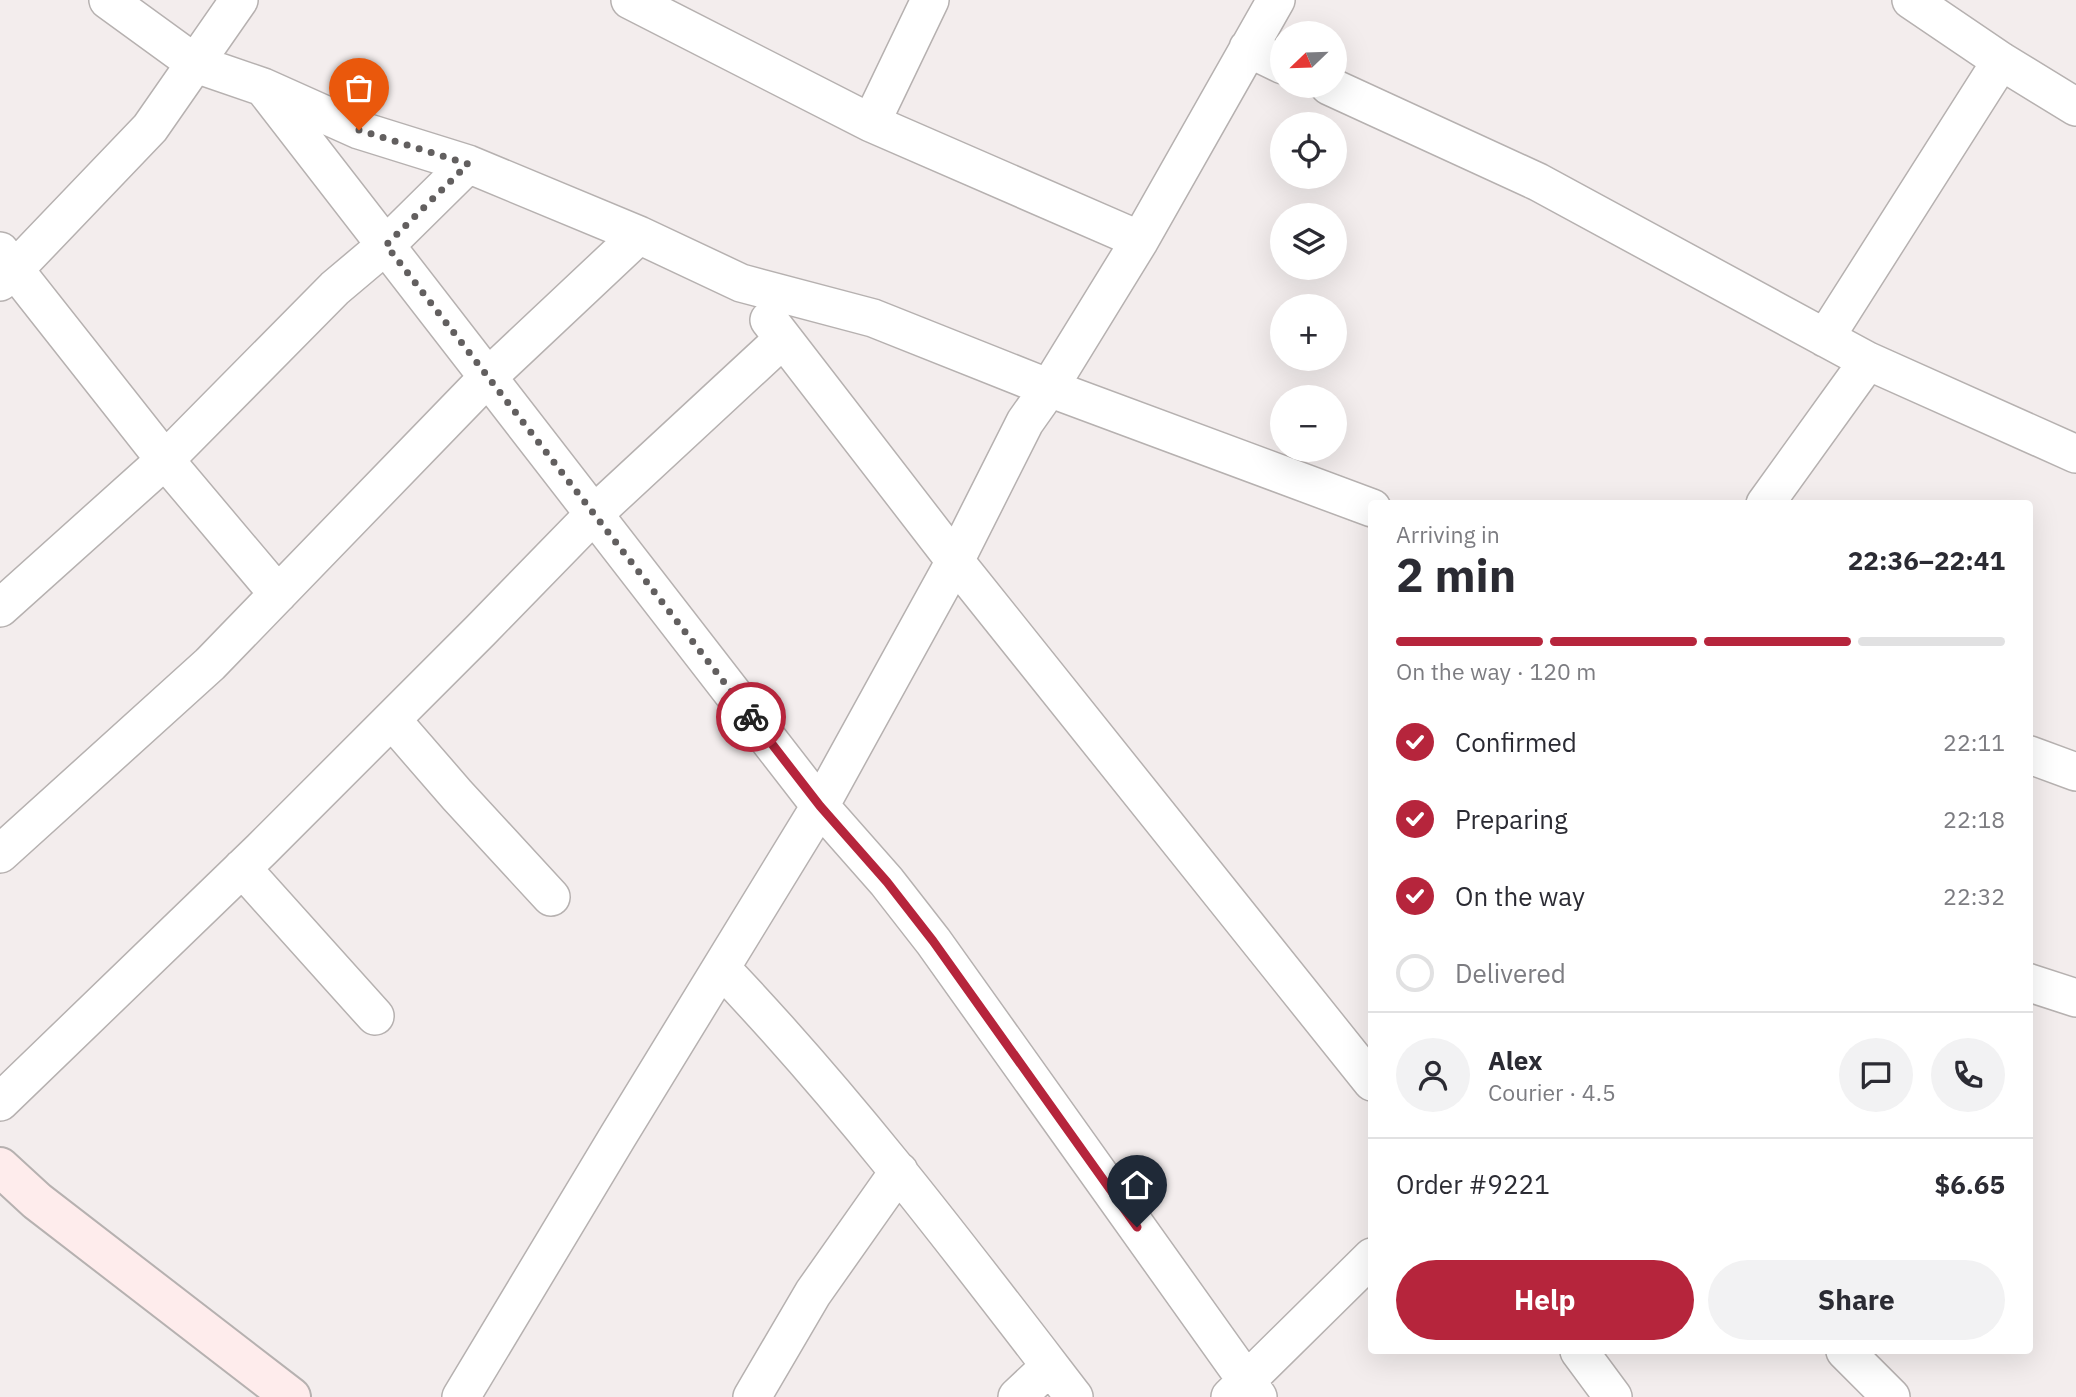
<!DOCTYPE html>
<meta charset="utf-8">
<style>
body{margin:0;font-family:"IBM Plex Sans",sans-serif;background:#f2f2f3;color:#2b2b33;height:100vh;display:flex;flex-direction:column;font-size:26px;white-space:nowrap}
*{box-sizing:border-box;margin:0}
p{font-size:23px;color:#7c7c81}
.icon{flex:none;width:38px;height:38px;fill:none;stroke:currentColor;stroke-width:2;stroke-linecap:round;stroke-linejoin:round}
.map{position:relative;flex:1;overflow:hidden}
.panel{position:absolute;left:1368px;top:500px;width:665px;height:854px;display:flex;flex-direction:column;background:#fff;border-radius:7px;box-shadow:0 7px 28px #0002}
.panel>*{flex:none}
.needle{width:46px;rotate:247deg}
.tools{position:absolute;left:1270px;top:21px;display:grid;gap:14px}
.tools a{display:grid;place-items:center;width:77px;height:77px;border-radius:50%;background:#fff;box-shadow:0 7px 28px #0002;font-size:35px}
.pin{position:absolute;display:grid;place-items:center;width:60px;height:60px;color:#fff;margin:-72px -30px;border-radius:50% 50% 50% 0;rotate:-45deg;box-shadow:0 0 7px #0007}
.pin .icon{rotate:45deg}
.courier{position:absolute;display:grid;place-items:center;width:70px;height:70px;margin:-35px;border:5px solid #b6253c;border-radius:50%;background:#fff;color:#222;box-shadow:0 2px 9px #0007}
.overview em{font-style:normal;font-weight:800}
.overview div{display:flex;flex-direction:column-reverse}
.overview{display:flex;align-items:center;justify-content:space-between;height:119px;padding:0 28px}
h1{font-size:46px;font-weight:800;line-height:52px}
.bar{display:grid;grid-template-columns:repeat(4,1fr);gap:10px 7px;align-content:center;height:84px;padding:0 28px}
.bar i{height:9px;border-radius:5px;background:#e1e1e2}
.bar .on{background:#b6253c}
.bar p{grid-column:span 4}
.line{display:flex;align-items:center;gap:18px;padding:0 28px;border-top:2px solid #e1e1e2}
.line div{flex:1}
.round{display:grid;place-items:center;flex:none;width:74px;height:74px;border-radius:37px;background:#f2f2f3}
ol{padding:0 28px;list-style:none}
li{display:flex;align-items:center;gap:21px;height:77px}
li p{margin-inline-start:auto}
li .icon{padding:7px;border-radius:50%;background:#b6253c;color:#fff;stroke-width:4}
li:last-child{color:#7c7c81}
li i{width:38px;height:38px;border:4px solid #e1e1e2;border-radius:50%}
.cta{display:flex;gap:14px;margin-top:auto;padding:14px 28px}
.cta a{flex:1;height:80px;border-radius:42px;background:#b6253c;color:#fff;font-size:28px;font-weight:800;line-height:80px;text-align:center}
.cta a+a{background:#f2f2f3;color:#2b2b33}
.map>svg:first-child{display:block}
</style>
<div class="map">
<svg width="2076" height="1397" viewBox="0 0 2076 1397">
<rect width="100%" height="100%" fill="#f3eded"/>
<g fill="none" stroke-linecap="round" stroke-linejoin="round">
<defs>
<path id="street" d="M 108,0 L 196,64 L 263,87 L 359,130 L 468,164 L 639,235 L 741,283 L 873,318 L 1049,388 L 1372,508
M 630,0 L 871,123 L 1140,240
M 1911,0 L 2001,61 L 2076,107
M 1248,48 L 1283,65
M 1329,86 L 1538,182 L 1868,361 L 2076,454
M 263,87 L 820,806 L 887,882 L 933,941 L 1258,1397
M 871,123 L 930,0
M 0,251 L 165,460 L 278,594
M 0,282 L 15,269 L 150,128 L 239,0
M 769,320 L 955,561 L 1372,1082
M 1825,338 L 2001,61
M 1765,504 L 1868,361
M 0,608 L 165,460 L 335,288 L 386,245 L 468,164
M 392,720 L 457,795 L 551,897
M 2030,755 L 2076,772
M 0,854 L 210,664 L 488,377 L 639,235
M 242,868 L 375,1016
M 721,968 C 849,1102 961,1250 1074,1397
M 2030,983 L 2076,998
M 0,1102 L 261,850 L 480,631 L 594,514 L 783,339
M 1579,1351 L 1613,1397
M 1845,1351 L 1891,1397
M 461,1397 L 618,1136 L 820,806 L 955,561 L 1025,422 L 1049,388 L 1140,240 L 1276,0
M 752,1397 L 813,1293 L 899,1171
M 1017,1397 L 1050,1366
M 1230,1397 L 1372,1257"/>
<path id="secondary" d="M 0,1167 L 37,1201 L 291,1397"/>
</defs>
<!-- street casing -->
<use href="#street" stroke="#b6b1b0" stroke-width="40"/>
<!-- secondary casing -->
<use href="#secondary" stroke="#b6b1b0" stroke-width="42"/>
<!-- street -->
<use href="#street" stroke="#fff" stroke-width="37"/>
<!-- secondary -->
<use href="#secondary" stroke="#feecec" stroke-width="38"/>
</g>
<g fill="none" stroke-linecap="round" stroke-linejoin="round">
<!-- done -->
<path stroke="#625f5f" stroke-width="7" stroke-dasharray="0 12.6" d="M 359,130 L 468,164 L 386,245 L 751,717"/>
<!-- route -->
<path stroke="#b6253c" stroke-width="9" d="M 751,717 L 820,806 L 887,882 L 933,941 L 1137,1227"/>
</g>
</svg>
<div class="tools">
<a><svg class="needle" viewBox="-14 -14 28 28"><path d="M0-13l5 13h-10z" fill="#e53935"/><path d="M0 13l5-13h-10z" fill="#7c7c81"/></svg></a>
<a><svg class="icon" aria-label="locate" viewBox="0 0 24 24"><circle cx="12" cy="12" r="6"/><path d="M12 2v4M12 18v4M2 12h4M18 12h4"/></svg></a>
<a><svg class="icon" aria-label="layers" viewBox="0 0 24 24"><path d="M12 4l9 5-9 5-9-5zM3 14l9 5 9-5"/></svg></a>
<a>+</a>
<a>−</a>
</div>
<div class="pin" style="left:359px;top:130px;background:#ea580c"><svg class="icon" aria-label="bag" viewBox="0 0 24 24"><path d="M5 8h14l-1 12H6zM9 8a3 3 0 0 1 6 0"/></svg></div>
<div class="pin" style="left:1137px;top:1227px;background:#1f2937"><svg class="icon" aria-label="home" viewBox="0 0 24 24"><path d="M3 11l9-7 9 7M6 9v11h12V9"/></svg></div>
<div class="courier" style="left:751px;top:717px"><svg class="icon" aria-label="bike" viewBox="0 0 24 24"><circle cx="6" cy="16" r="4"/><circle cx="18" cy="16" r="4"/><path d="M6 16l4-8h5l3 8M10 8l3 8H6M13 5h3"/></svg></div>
<section class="panel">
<div class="overview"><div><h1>2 min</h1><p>Arriving in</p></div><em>22:36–22:41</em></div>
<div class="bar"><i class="on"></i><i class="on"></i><i class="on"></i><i></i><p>On the way · 120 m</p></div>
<ol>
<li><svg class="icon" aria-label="check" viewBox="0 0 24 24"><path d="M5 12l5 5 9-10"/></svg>Confirmed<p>22:11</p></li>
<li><svg class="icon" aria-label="check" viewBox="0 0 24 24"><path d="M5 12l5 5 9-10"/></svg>Preparing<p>22:18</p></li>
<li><svg class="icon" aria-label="check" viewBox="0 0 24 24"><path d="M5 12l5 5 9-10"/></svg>On the way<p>22:32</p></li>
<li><i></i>Delivered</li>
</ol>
<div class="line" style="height:126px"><a class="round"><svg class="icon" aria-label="person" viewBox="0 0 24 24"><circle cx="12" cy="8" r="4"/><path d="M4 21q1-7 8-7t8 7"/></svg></a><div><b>Alex</b><p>Courier · 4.5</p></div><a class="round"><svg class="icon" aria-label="chat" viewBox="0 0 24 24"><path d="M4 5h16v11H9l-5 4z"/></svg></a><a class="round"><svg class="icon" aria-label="phone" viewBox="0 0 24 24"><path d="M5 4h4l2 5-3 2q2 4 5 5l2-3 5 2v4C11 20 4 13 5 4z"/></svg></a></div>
<div class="line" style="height:91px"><div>Order #9221</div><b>$6.65</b></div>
<div class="cta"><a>Help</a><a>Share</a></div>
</section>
</div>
